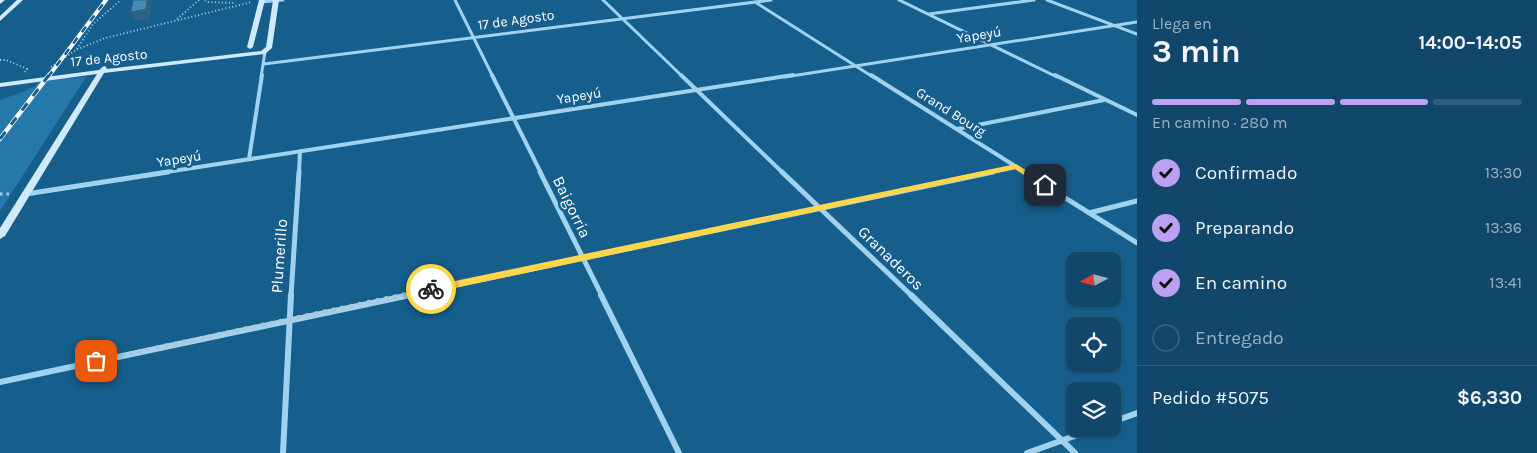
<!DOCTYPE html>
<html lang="es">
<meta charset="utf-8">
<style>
body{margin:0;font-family:Karla,sans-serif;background:#1e5172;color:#f1f3f6;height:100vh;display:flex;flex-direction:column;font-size:19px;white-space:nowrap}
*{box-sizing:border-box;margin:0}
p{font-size:16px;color:#9cb2c1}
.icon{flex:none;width:28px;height:28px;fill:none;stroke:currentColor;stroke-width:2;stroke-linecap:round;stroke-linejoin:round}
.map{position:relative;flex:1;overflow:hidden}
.panel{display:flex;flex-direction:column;background:#10476a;width:400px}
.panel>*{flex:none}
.needle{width:32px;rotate:263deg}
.tools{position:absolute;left:1066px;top:252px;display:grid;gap:10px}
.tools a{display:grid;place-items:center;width:55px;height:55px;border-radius:10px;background:#10476a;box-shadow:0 1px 4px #0004,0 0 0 1px #305f7e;font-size:25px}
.pin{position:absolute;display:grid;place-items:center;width:42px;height:42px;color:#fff;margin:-21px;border-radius:10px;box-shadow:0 2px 8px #0006}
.courier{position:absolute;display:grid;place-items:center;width:50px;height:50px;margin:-25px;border:4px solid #ffd54a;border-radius:50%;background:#fff;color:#222;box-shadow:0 1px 6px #0007}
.headline em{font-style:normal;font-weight:700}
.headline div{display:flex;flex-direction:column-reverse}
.headline{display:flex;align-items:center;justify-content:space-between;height:85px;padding:0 15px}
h1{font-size:32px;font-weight:700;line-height:38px}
.bar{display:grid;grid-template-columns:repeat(4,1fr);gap:8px 5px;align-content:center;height:60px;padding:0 15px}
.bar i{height:6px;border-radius:4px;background:#305f7e}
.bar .current{background:#bca0f2}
.bar p{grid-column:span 4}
.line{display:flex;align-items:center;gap:12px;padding:0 15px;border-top:1px solid #305f7e}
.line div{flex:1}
ol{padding:0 15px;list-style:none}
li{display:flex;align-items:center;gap:15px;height:55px}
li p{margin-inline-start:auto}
li .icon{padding:5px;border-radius:50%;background:#bca0f2;color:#111;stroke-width:4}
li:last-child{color:#9cb2c1}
li i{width:28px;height:28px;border:2px solid #305f7e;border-radius:50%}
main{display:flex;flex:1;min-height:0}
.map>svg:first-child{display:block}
</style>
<main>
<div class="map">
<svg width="1137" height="453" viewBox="0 0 1137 453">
<rect width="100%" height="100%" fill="#165f8d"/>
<!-- green -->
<path fill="#2579aa" d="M 86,77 L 0,211 L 0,100 L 25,91 L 29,88 L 35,87 L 39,80 Z"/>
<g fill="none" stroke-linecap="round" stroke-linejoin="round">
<!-- path-far1 -->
<path stroke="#a0d2f0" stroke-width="2" stroke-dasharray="1 2.5" stroke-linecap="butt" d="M 205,0 L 208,2 L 235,3
M 177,19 L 199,0
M 77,49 L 93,24 L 121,0
M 0,60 L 6,60 L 27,69 L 25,72
M 51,67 L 76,50 L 105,38 L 252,2"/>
<!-- path -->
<path stroke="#a0d2f0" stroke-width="3" stroke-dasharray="2.5 4" stroke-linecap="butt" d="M 0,194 L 12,194"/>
<!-- street-far3 -->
<path stroke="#a0d2f0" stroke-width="3" d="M 455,0 L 493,77
M 603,0 L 683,77
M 899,0 L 1057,77
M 1047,0 L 1137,34
M 261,2 L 283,0
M 755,2 L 873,77
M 929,14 L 1034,0
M 264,64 L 771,0
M 261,77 L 265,52
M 785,77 L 1137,22"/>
<!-- street-far2 -->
<path stroke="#a0d2f0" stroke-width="4" d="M 492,75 L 541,173
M 681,75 L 783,173
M 871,75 L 1026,173
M 1055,75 L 1137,115
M 957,129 L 1104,100
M 249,159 L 262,75
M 160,173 L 793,75
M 299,173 L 300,151
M 987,173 L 1016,167"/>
<!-- street-far1 -->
<path stroke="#a0d2f0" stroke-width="5" d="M 540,172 L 602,296
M 782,172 L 912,296
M 1024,172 L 1137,243
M 26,194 L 168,172
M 1089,213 L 1137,201
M 291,296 L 299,172
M 404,296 L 993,172"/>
<!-- street -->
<path stroke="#a0d2f0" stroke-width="6" d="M 601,295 L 679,453
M 911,295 L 1075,453
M 0,382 L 410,295
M 1112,422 L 1137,413
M 283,453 L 291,295
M 1027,453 L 1094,429"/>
<!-- secondary -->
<path fill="#ceeafb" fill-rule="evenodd" d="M 0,0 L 5,0 L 0,4 Z
M 17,0 L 23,0 L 0,21 L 0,16 Z
M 259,0 L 265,0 L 253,47 L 250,49 L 247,47 Z
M 273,0 L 279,0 L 272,48 L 265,54 L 104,73 L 5,236 L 0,239 L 0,228 L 97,74 L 0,87 L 0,83 L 99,70 L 104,66 L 106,67 L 107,69 L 261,51 L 266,47 Z"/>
<defs>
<path id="rail-far1" d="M 48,77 L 106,0"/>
<path id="rail" d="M 0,139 L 49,75"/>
</defs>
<!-- rail-far1 casing -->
<use href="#rail-far1" stroke="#fff" stroke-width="4"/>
<!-- rail casing -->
<use href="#rail" stroke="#fff" stroke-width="4.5"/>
<!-- rail-far1 -->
<use href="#rail-far1" stroke="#165f8d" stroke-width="2.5" stroke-dasharray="7" stroke-linecap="butt"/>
<!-- rail -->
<use href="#rail" stroke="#165f8d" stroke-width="3" stroke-dasharray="9" stroke-linecap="butt"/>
</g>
<!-- shaded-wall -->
<path fill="#2f6281" d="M 147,0 L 152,0 L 150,19 L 135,21 L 131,12 Z"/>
<!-- building -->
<path fill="#438cb8" stroke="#2f6281" d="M 133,0 L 147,0 L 146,9 L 131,12 Z"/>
<!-- route -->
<path fill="#ffd54a" d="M 1016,164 L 1049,185 L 1042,187 L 1015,169 L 431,293 L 427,289 L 431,286 Z"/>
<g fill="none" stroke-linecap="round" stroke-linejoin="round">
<!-- done -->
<path stroke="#adc7d7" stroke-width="5" stroke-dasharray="0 9" d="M 96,361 L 431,289"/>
</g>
<g text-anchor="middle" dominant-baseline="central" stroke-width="5" stroke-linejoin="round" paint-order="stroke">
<!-- far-street labels -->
<g font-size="14" fill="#fff" stroke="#165f8d">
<text transform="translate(516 20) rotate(-8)">17 de Agosto</text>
<text transform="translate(979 35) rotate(-9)">Yapeyú</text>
<text transform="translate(109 58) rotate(-6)">17 de Agosto</text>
<text transform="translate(579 96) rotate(-9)">Yapeyú</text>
<text transform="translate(951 112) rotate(32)">Grand Bourg</text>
<text transform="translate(179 159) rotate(-9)">Yapeyú</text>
</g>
<!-- street labels -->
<g font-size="16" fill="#fff" stroke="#165f8d">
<text transform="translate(572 207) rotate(64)">Baigorria</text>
<text transform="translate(279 256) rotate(-86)">Plumerillo</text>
<text transform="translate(891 258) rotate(44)">Granaderos</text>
</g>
</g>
</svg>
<div class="tools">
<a><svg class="needle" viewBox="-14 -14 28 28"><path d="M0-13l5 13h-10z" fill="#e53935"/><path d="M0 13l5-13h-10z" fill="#9cb2c1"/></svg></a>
<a><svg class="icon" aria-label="locate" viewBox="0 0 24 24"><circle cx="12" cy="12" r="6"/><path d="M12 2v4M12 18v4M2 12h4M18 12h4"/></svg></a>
<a><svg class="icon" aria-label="layers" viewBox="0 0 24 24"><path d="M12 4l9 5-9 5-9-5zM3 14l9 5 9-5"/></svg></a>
</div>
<div class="pin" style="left:96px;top:361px;background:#ea580c"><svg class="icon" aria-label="bag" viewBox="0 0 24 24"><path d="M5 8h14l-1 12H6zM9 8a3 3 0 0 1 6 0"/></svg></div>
<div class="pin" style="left:1045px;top:185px;background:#1f2937"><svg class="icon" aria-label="home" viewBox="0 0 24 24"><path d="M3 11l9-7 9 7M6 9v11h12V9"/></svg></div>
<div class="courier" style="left:431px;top:289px"><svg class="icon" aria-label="bike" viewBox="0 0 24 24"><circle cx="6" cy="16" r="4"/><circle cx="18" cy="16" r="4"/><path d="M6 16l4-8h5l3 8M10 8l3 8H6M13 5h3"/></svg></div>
</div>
<section class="panel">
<div class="headline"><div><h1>3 min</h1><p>Llega en</p></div><em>14:00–14:05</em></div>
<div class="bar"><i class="current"></i><i class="current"></i><i class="current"></i><i></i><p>En camino · 280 m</p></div>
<ol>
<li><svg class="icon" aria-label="check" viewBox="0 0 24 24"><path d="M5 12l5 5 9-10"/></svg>Confirmado<p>13:30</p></li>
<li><svg class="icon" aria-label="check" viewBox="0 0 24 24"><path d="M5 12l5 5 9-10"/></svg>Preparando<p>13:36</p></li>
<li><svg class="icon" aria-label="check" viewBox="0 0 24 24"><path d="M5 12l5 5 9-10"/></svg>En camino<p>13:41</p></li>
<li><i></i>Entregado</li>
</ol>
<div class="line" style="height:65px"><div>Pedido #5075</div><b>$6,330</b></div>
</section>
</main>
